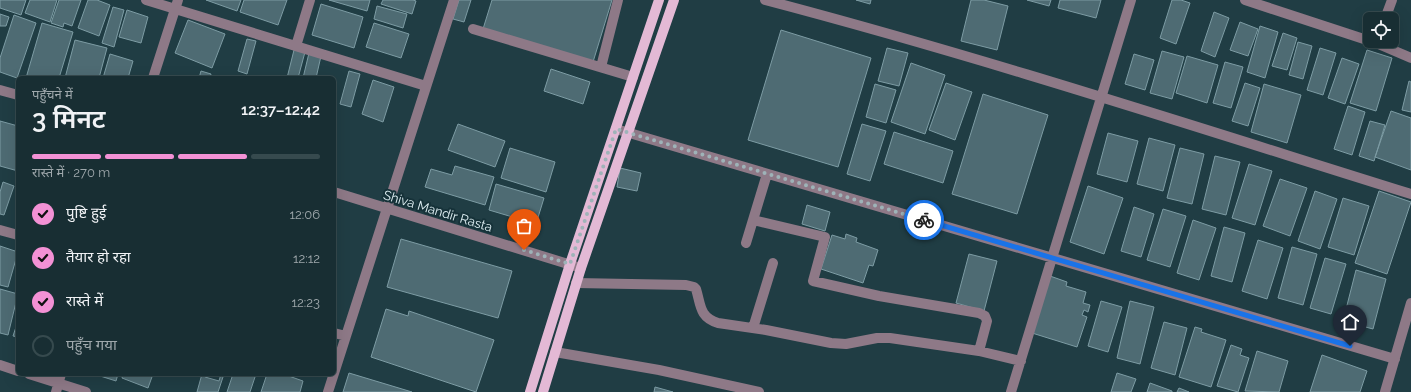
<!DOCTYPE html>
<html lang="hi">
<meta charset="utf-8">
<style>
body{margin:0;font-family:Raleway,"Noto Sans Devanagari",sans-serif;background:#21363b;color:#f1f3f6;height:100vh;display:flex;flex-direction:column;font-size:15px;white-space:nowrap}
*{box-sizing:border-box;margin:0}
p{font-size:13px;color:#9fa8ac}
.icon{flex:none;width:22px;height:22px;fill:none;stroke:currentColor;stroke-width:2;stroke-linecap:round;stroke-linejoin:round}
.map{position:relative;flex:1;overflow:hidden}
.sheet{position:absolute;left:16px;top:76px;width:320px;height:300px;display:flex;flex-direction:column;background:#182e33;border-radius:6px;box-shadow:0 4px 16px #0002,0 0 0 1px #364a4e}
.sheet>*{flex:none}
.tools{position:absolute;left:1363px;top:12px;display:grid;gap:8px}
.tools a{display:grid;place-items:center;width:36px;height:36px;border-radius:6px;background:#182e33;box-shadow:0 4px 16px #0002,0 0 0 1px #364a4e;font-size:20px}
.pin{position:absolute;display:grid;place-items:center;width:34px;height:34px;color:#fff;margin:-41px -17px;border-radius:50% 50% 50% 0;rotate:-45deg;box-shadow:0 0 4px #0007}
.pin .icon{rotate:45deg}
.courier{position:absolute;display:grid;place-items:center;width:40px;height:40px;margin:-20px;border:3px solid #1a73e8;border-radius:50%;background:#fff;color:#222;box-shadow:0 1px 5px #0007}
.summary em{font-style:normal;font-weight:600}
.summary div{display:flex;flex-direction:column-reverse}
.summary{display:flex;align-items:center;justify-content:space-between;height:68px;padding:0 16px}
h1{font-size:26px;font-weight:600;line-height:30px}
.bar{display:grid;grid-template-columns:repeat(4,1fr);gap:6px 4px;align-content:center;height:48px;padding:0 16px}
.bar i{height:5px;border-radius:3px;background:#364a4e}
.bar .active{background:#f391d5}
.bar p{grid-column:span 4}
ol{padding:0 16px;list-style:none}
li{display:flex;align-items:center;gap:12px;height:44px}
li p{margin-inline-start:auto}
li .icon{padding:4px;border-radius:50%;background:#f391d5;color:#111;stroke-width:4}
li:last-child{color:#9fa8ac}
li i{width:22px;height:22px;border:2px solid #364a4e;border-radius:50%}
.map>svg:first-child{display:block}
</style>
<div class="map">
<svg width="1411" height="392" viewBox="0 0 1411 392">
<rect width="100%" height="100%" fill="#203d44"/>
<!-- building -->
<path fill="#4e6b73" stroke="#7d9ca4" d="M 0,0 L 26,0 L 21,15 L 0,8 Z
M 30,0 L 57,0 L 50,22 L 25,13 Z
M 59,0 L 81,0 L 72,26 L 64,23 L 63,27 L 51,23 Z
M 88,0 L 97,0 L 110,5 L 99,36 L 78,28 Z
M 206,0 L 241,0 L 237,11 Z
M 244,0 L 287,0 L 278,25 L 240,12 Z
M 329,0 L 370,0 L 367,11 Z
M 383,0 L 413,0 L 416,1 L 412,14 L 381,4 Z
M 459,0 L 471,0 L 464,22 L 453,19 Z
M 492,0 L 612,0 L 593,62 L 483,29 Z
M 856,0 L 871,0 L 870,4 Z
M 971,0 L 984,0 L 1008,6 L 997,50 L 961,41 Z
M 1027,0 L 1051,0 L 1049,6 Z
M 1060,0 L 1101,0 L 1096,18 L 1058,8 Z
M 1172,0 L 1181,0 L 1190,3 L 1176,44 L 1160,38 Z
M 321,4 L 363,17 L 354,48 L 312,35 Z
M 377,6 L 407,14 L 403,28 L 374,19 Z
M 113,7 L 124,10 L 114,47 L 102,43 Z
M 127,10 L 148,17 L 141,43 L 119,37 Z
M 1214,12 L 1229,18 L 1215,57 L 1201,51 Z
M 0,14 L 9,17 L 6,26 L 0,26 Z
M 14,15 L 36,23 L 17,78 L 0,72 L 0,58 Z
M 188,20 L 225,34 L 212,68 L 175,53 Z
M 1240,22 L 1258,29 L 1248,56 L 1230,50 Z
M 42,23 L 73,32 L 59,78 L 26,78 Z
M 374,23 L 409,34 L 401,58 L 366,47 Z
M 1260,26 L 1278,32 L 1265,78 L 1247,72 Z
M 781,30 L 871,58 L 838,167 L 748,140 Z
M 1283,33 L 1297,38 L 1287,70 L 1272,66 Z
M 247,39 L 256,41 L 247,74 L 238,71 Z
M 75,40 L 107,48 L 99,78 L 65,78 Z
M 1298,42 L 1312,46 L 1303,79 L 1289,75 Z
M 887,48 L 908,53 L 899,86 L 878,81 Z
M 1320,48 L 1336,53 L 1323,95 L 1307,90 Z
M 294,50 L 305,52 L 298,78 L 287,78 Z
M 1367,50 L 1392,58 L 1376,111 L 1350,103 Z
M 1162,51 L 1184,57 L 1172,99 L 1150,93 Z
M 309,53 L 321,56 L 316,78 L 303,78 Z
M 110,54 L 133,61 L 128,78 L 103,78 Z
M 1134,54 L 1154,60 L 1145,90 L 1125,84 Z
M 1187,56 L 1218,65 L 1207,103 L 1176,93 Z
M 1342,58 L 1359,64 L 1345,104 L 1328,98 Z
M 1225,62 L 1243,67 L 1231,108 L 1213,103 Z
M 911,63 L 945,75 L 925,134 L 891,122 Z
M 551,69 L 590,82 L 583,104 L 544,91 Z
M 201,71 L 211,74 L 210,78 L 199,78 Z
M 349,71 L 360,74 L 351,107 L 340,104 Z
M 373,80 L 394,87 L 383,122 L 362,114 Z
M 1409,81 L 1411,82 L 1411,112 L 1402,110 Z
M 946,83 L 972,92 L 955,140 L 929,130 Z
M 1245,83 L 1260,88 L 1248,126 L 1232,121 Z
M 875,84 L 896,90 L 886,123 L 866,117 Z
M 1264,84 L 1301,95 L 1287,143 L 1251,132 Z
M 983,94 L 1048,115 L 1017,214 L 952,194 Z
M 1348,106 L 1365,112 L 1352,155 L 1334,149 Z
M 1391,111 L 1411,118 L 1411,170 L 1375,157 Z
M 0,121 L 18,126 L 18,171 L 0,166 Z
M 1370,121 L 1385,125 L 1374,161 L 1359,156 Z
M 458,124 L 505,141 L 495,167 L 448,150 Z
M 862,124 L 886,131 L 870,181 L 847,174 Z
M 894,132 L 953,151 L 943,183 L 884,164 Z
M 1108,133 L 1138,141 L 1127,182 L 1097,174 Z
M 1149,138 L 1175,145 L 1163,191 L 1137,184 Z
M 510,148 L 555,162 L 546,192 L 501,178 Z
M 1180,148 L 1204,154 L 1192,204 L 1167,198 Z
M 1215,156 L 1240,162 L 1226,215 L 1202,209 Z
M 1249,164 L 1272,171 L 1255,225 L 1232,218 Z
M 455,166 L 494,177 L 485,205 L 425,187 L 431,169 L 452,175 Z
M 620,168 L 641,173 L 637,191 L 617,187 Z
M 1280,179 L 1307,188 L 1290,236 L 1263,226 Z
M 3,182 L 14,186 L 4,215 L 0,214 L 0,192 Z
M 496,184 L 544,198 L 536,224 L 489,210 Z
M 1088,186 L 1123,198 L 1104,254 L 1070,242 Z
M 1315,191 L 1337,199 L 1320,249 L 1298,241 Z
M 1379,191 L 1411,202 L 1387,274 L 1355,263 Z
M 1343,198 L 1369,206 L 1354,255 L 1328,247 Z
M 807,205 L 830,212 L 825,231 L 802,224 Z
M 1134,207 L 1154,214 L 1141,257 L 1121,251 Z
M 1163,209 L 1186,216 L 1170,267 L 1147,260 Z
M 1193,220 L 1216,228 L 1199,280 L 1177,273 Z
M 1224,227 L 1245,233 L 1232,282 L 1211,276 Z
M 846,234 L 857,238 L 856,242 L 878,250 L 873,266 L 869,265 L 863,283 L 821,269 L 832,235 L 845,239 Z
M 401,239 L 512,271 L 498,318 L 387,287 Z
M 1258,240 L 1283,248 L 1267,299 L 1242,291 Z
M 0,246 L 18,252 L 8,287 L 0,285 Z
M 1292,247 L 1317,254 L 1303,305 L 1278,298 Z
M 969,254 L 997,261 L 984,311 L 956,303 Z
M 1325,258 L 1346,264 L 1331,314 L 1310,308 Z
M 1356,270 L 1386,279 L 1373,329 L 1343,321 Z
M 1050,276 L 1067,282 L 1066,286 L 1086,292 L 1083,303 L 1090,305 L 1088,312 L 1084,310 L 1082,315 L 1087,317 L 1077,347 L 1032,333 Z
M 0,289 L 18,294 L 8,335 L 0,333 Z
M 1101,301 L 1122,307 L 1108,352 L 1088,346 Z
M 1130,301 L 1154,307 L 1140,364 L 1117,358 Z
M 386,309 L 408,316 L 409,311 L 494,340 L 476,392 L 371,357 Z
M 18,321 L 18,337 L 13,336 Z
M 1164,322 L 1187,328 L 1175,375 L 1151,368 Z
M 1195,327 L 1202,329 L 1201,332 L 1226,340 L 1211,387 L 1179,377 Z
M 1231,345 L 1242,349 L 1240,355 L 1249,358 L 1238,392 L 1217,386 Z
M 1257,351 L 1288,361 L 1279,392 L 1245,391 Z
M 1322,355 L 1367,371 L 1360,392 L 1310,392 Z
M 349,373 L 412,392 L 343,392 Z
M 1117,373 L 1136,379 L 1131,392 L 1111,392 Z
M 94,374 L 118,374 L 116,381 Z
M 123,374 L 153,374 L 148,388 L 122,378 Z
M 202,374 L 206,374 L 205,377 L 219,381 L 221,374 L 224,374 L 218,392 L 197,392 Z
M 233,374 L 256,374 L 250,392 L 227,392 Z
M 267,374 L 283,374 L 303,381 L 300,392 L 261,392 Z
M 1150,383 L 1172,391 L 1172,392 L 1147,392 Z
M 655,387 L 673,392 L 654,392 Z
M 1179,388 L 1189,392 L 1177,392 Z"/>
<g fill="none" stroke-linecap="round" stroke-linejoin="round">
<!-- minor -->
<path stroke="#8e7987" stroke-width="10" d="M 146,0 L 426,86
M 765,0 C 982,57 1196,127 1411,194
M 1245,0 L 1376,43 L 1411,58
M 1385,19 L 1392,0
M 473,29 L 633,77
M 296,46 L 310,0
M 601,67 L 618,0
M 153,78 L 178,0
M 0,90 L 18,95
M 616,129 L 1395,359
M 334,192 L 581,268
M 753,220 L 825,237 L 813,281 L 879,296 L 979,313 L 985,316 L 987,321 L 979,351
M 0,230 L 18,235
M 746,243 L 767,174
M 576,283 L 686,285 L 694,287 L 696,289 C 701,305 699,317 718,323 L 766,330 L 831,343 L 846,344 L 877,338 L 890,338 L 979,351 L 1021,361
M 753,328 L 773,263
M 334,333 L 346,336
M 555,352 L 659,370 L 759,392
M 0,365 L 18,371
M 29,374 L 86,392
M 56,392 L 61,374
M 328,392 L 454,0
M 1011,392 L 1131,0
M 1385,392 L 1411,303"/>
<!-- major -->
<path stroke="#e3b9d5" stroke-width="10" d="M 530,392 L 571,261 L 659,0
M 543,392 L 581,268 L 674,0"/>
</g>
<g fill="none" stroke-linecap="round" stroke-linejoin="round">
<!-- done -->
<path stroke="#9eb3b8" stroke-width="4" stroke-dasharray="0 7.2" d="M 524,250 L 570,264 L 616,129 L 924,220"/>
<!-- route -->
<path stroke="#1a73e8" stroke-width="5" d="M 924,220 L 1350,346"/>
</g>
<g text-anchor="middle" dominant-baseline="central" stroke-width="4" stroke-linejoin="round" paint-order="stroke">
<!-- street labels -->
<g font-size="13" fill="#e2f2f6" stroke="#163239">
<text transform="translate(438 211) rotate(17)">Shiva Mandir Rasta</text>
</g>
</g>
</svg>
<div class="tools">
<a><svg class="icon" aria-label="locate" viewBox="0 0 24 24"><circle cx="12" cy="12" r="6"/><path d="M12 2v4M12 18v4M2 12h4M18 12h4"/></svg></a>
</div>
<div class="pin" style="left:524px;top:250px;background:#ea580c"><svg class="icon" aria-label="bag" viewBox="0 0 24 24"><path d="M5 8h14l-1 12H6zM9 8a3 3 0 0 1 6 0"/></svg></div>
<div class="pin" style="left:1350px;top:346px;background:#1f2937"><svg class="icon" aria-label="home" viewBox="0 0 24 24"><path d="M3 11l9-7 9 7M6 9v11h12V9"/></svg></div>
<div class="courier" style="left:924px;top:220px"><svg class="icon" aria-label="bike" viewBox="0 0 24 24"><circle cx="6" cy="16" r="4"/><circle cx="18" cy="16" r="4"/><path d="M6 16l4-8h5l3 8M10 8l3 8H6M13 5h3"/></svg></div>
<section class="sheet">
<div class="summary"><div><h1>3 मिनट</h1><p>पहुँचने में</p></div><em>12:37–12:42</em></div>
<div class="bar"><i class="active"></i><i class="active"></i><i class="active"></i><i></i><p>रास्ते में · 270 m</p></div>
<ol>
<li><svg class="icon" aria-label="check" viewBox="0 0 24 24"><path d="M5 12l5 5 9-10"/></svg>पुष्टि हुई<p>12:06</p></li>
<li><svg class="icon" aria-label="check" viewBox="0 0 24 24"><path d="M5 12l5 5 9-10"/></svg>तैयार हो रहा<p>12:12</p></li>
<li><svg class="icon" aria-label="check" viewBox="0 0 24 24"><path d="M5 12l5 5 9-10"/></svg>रास्ते में<p>12:23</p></li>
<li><i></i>पहुँच गया</li>
</ol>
</section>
</div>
